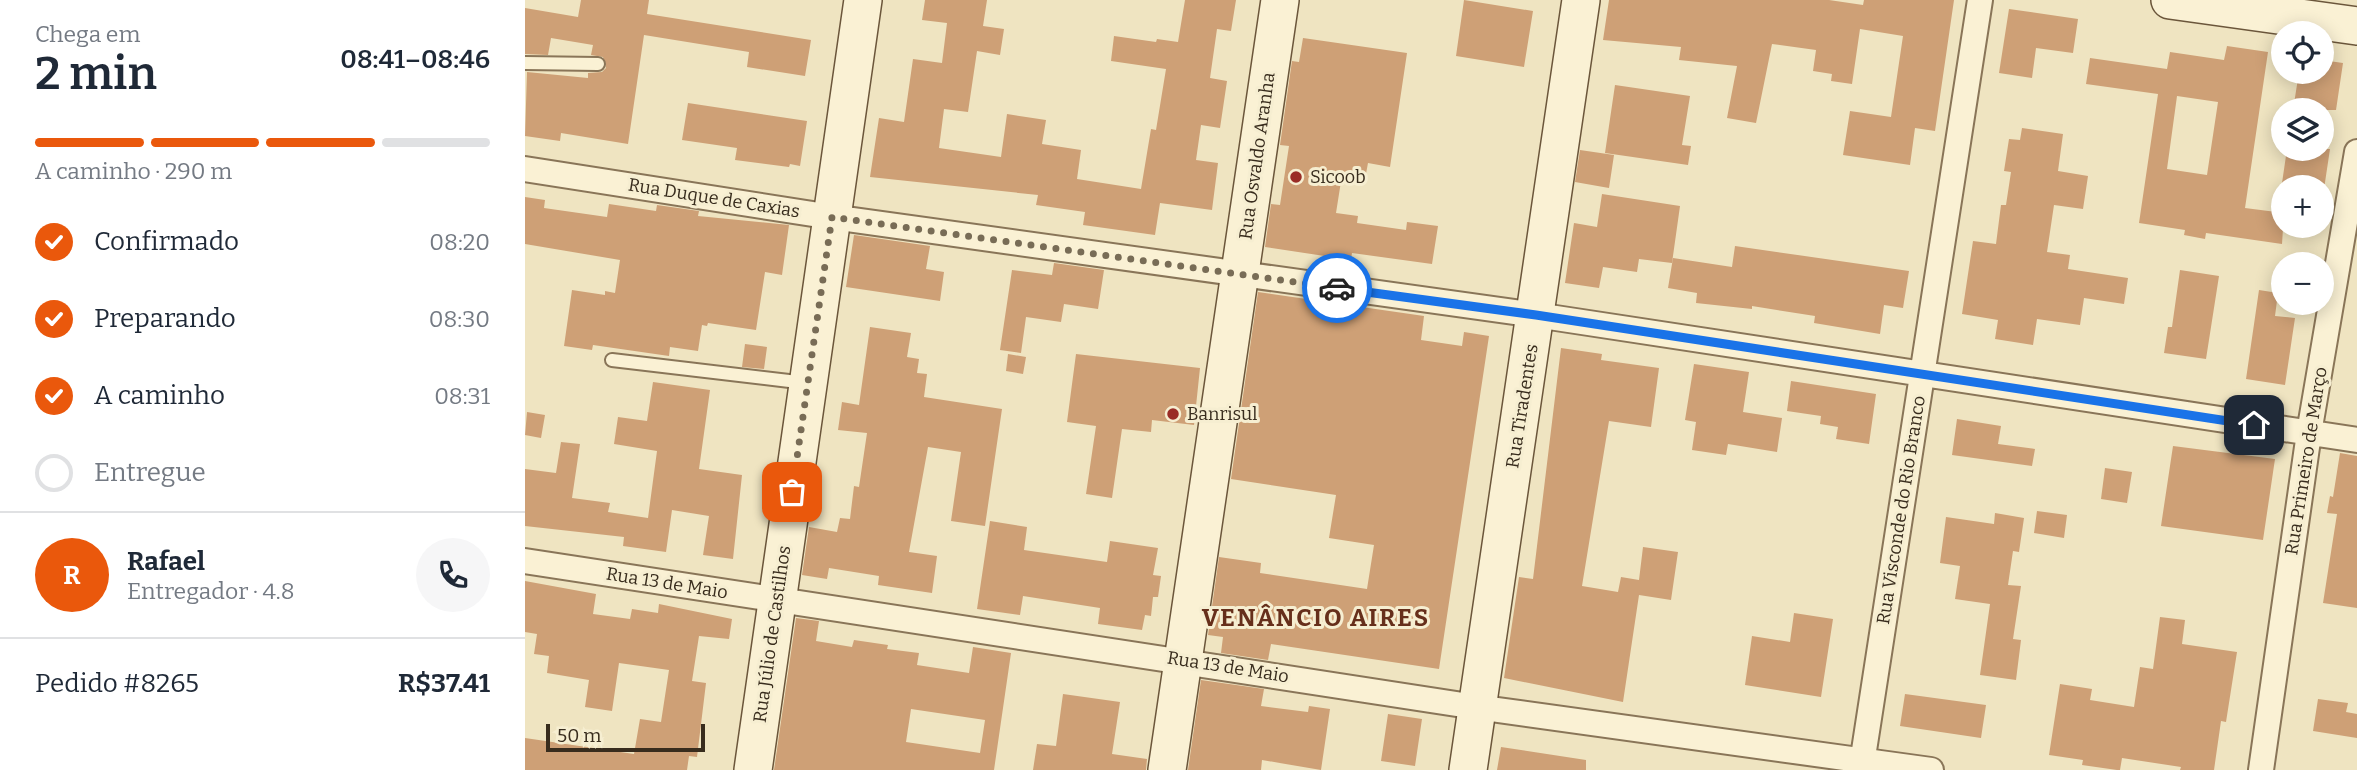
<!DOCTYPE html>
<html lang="pt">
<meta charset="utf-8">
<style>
body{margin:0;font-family:Bitter,serif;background:#f6f6f7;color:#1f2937;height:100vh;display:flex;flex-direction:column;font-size:26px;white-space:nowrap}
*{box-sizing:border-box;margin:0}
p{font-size:23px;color:#747a83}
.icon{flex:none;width:38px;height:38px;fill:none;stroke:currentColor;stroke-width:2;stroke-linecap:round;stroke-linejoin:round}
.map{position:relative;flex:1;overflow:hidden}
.sheet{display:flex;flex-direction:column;background:#fff;width:525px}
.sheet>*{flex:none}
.controls{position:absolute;left:1746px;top:21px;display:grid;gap:14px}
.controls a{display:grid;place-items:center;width:63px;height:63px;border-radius:50%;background:#fff;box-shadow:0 4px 18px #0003;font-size:35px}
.scale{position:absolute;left:21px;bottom:18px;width:159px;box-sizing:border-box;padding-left:7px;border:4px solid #382c1d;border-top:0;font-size:19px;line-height:24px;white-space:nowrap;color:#382c1d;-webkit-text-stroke:5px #f6eed1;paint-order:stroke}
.pin{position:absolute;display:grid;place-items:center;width:60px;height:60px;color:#fff;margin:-30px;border-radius:14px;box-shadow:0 4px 10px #0006}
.courier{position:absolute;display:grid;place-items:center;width:70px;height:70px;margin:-35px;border:5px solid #1a73e8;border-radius:50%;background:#fff;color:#222;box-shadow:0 2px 9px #0007}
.summary em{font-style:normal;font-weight:600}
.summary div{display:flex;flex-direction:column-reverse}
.summary{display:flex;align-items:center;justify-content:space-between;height:119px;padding:0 35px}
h1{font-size:46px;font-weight:600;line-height:52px}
.bar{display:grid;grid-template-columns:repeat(4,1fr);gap:10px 7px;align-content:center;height:84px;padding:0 35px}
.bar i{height:9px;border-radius:5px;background:#e0e1e3}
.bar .active{background:#ea580c}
.bar p{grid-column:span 4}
.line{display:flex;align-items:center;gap:18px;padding:0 35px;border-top:2px solid #e0e1e3}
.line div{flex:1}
.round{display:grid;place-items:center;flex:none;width:74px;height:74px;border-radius:37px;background:#f6f6f7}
ol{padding:0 35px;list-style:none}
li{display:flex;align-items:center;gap:21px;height:77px}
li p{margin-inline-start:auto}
li .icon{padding:7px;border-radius:50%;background:#ea580c;color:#fff;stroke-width:4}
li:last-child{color:#747a83}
li i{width:38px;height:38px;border:4px solid #e0e1e3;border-radius:50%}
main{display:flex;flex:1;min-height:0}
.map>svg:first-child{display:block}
</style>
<main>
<section class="sheet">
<div class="summary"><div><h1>2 min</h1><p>Chega em</p></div><em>08:41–08:46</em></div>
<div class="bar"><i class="active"></i><i class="active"></i><i class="active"></i><i></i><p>A caminho · 290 m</p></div>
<ol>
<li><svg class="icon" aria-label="check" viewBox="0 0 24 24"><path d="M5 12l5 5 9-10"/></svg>Confirmado<p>08:20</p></li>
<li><svg class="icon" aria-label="check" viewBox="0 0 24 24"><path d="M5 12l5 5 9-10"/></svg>Preparando<p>08:30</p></li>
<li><svg class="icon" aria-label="check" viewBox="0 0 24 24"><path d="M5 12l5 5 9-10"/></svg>A caminho<p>08:31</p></li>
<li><i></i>Entregue</li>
</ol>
<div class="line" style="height:126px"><b class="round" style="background:#ea580c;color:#fff">R</b><div><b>Rafael</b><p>Entregador · 4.8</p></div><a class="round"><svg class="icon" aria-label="phone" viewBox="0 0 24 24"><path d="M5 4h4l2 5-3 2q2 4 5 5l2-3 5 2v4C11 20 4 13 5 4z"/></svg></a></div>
<div class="line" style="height:91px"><div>Pedido #8265</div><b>R$37.41</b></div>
</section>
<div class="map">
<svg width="1832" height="770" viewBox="0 0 1832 770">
<rect width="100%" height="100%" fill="#efe4c1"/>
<!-- building -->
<path fill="#cea076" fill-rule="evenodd" d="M 56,0 L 124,0 L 122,14 L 286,40 L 280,76 L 222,67 L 224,52 L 119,35 L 103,144 L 36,133 L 35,141 L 0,136 L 2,72 L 63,78 L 63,73 L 77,72 L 81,68 L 78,57 L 66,55 L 68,45 L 26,38 L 23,55 L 0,54 L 0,8 L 53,17 Z
M 400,0 L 462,0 L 458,26 L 479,29 L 475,55 L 452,51 L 443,112 L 419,109 L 414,148 L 476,157 L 482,114 L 521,120 L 517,144 L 556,150 L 552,179 L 616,189 L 626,129 L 631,130 L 641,69 L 586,61 L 589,36 L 631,42 L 632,39 L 653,42 L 660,0 L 711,0 L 706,31 L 692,29 L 685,78 L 702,81 L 695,128 L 676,125 L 671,160 L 693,163 L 687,210 L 635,203 L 630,235 L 558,225 L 560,212 L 511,205 L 513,195 L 345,177 L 354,118 L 379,122 L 388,59 L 417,63 L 422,23 L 397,20 Z
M 939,0 L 1008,11 L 999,67 L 931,56 Z
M 1084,0 L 1304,0 L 1338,5 L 1339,0 L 1429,0 L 1410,131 L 1390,128 L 1385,165 L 1318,155 L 1325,111 L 1366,117 L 1378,36 L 1335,29 L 1327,84 L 1306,81 L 1307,74 L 1288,71 L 1291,50 L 1247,44 L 1231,123 L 1202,118 L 1212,66 L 1154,60 L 1156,47 L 1078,40 Z
M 1484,9 L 1553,19 L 1548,53 L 1511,48 L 1507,78 L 1474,73 Z
M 778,38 L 882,53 L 865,167 L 843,163 L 840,179 L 817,175 L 811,213 L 833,216 L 832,223 L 881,230 L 882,222 L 913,226 L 907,264 L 827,253 L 826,260 L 740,247 L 746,204 L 755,205 L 764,146 L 755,145 L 767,61 L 774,62 Z
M 1702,46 L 1743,52 L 1720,208 L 1759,213 L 1757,244 L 1681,233 L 1680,239 L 1659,235 L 1660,230 L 1614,223 L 1633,94 L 1561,84 L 1565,58 L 1642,69 L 1645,52 L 1699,60 ZM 1652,96 L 1693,102 L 1682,175 L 1642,169 Z
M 1797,60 L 1818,63 L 1811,110 L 1768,110 L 1774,72 L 1797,72 Z
M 1090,85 L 1165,96 L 1157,145 L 1166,146 L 1163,165 L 1080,153 Z
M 163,103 L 282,121 L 275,166 L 265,164 L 264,167 L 210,160 L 212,148 L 157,140 Z
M 1497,128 L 1538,134 L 1533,171 L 1563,176 L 1558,209 L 1529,205 L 1522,252 L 1545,255 L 1543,269 L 1603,278 L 1599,304 L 1559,298 L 1555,325 L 1512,319 L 1508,345 L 1470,339 L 1473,320 L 1437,314 L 1448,241 L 1471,244 L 1476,205 L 1481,205 L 1486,172 L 1479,171 L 1484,139 L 1495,140 Z
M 1762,149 L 1805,149 L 1799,189 L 1757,183 Z
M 1055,150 L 1089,155 L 1084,188 L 1050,182 Z
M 1077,194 L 1155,206 L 1147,263 L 1114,259 L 1112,272 L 1078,267 L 1074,288 L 1040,283 L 1049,223 L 1072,227 Z
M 0,197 L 20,200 L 19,208 L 82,217 L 84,204 L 131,211 L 132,205 L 174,211 L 173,216 L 264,225 L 257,275 L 240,272 L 231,330 L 183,323 L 182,326 L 177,325 L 173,351 L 145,347 L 144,356 L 68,345 L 67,350 L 39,346 L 47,290 L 80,295 L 80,291 L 90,293 L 95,260 L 0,244 Z
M 329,235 L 405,246 L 401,269 L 419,272 L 415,301 L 321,287 Z
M 1210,246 L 1384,271 L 1378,308 L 1359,305 L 1355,334 L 1289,323 L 1290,316 L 1227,306 L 1227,309 L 1171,303 L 1172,293 L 1143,288 L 1148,258 L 1207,267 Z
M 529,263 L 579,270 L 573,309 L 539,304 L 536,322 L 501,317 L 496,353 L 475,350 L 487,270 L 527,275 Z
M 1655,270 L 1694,276 L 1681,359 L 1639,353 L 1643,327 L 1647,327 Z
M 1734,290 L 1753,293 L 1750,316 L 1770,318 L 1760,385 L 1721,379 Z
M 733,292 L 899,316 L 896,340 L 937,346 L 939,332 L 964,336 L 914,669 L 746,644 L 743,660 L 696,653 L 698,637 L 683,635 L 694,557 L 736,563 L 735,573 L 842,589 L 849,545 L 804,538 L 811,495 L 706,479 Z
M 345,327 L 386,333 L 382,357 L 394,359 L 392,373 L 402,374 L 399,397 L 477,409 L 460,526 L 426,521 L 436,452 L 403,447 L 384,552 L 412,556 L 407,593 L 353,585 L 354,576 L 304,568 L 302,579 L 277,575 L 284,527 L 312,532 L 315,518 L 325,519 L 329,486 L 334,487 L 342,433 L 313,430 L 317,402 L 334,405 Z
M 220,344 L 242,347 L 239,369 L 217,367 Z
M 1036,348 L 1077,354 L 1076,360 L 1134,368 L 1126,427 L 1084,421 L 1057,586 L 1093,592 L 1096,577 L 1114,580 L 1118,547 L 1153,552 L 1146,600 L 1114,595 L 1098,702 L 979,678 L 994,577 L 1008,579 Z
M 483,354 L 501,357 L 498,374 L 481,371 Z
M 551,354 L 675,368 L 669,425 L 627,420 L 626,432 L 597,429 L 587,498 L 561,494 L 571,426 L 542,422 Z
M 1169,364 L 1224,372 L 1218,412 L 1257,418 L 1252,452 L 1203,444 L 1201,455 L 1167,450 L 1171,422 L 1160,420 Z
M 1266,381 L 1351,394 L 1344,444 L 1311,439 L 1313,427 L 1295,424 L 1296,416 L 1262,411 Z
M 128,382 L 185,390 L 174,469 L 217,475 L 208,559 L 178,555 L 184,516 L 147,510 L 141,552 L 98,546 L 99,537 L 0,526 L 0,469 L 31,473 L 36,442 L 55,444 L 47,498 L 85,503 L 83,512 L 123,518 L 132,451 L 89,444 L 93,417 L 122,421 Z
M 2,412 L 20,415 L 16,438 L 0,435 Z
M 1432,419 L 1476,426 L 1473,444 L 1510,449 L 1507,466 L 1427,455 Z
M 1648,446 L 1750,459 L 1738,540 L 1636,526 Z
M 1815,453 L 1832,456 L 1832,608 L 1798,603 L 1812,514 L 1802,513 L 1805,496 L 1808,497 Z
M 1580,468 L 1607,472 L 1602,503 L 1576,499 Z
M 1512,511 L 1542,515 L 1539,538 L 1509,533 Z
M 1470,513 L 1499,518 L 1494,552 L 1488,551 L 1483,585 L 1496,586 L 1488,639 L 1496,640 L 1491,680 L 1455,675 L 1465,604 L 1430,599 L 1435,566 L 1415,563 L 1421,517 L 1469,524 Z
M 465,521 L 502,527 L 499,550 L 582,562 L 585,541 L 633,548 L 628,575 L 636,576 L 633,597 L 628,597 L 626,616 L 620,615 L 617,630 L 573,624 L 575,608 L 498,596 L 495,615 L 452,609 Z
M 0,581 L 71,594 L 68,614 L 105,619 L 107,609 L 133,613 L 134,604 L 207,619 L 204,639 L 174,636 L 167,681 L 181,683 L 172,757 L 164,756 L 162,770 L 0,770 L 0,738 L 109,754 L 115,719 L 136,722 L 144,670 L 94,663 L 87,711 L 60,707 L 64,680 L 22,673 L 24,656 L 9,654 L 12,634 L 0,632 Z
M 1269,613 L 1308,619 L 1296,697 L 1220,685 L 1227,636 L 1265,642 Z
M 1635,617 L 1660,620 L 1657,644 L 1712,652 L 1701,722 L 1696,721 L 1689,770 L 1655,770 L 1656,767 L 1597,758 L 1595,770 L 1592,770 L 1557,765 L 1558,760 L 1524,755 L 1535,684 L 1567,689 L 1565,700 L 1609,707 L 1615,667 L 1628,669 Z
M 271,618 L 294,621 L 291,641 L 327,647 L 329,640 L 363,645 L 362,649 L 394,653 L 392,665 L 444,673 L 448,647 L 486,653 L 469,770 L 249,770 ZM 386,709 L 460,720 L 455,753 L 381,742 Z
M 676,680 L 739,689 L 736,706 L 783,712 L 784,706 L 805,709 L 796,770 L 737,760 L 736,770 L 663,770 Z
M 538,694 L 595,702 L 587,754 L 622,759 L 621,770 L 508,770 L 512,744 L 531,746 Z
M 1380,694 L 1461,705 L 1456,738 L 1375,726 Z
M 1793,699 L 1823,703 L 1821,712 L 1832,714 L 1832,738 L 1788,731 Z
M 863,714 L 897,719 L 890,766 L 856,761 Z
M 976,747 L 1061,760 L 1061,770 L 972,770 Z"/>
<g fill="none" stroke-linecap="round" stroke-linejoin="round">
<defs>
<path id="lane" d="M 0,63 L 73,64
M 87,360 L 281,383"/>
<path id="street" d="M 0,169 L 307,217 L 1011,315 L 1832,440
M 0,561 L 951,707 L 1406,770
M 1336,770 L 1455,0
M 1736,770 L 1784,433 L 1832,152"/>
<path id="secondary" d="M 1645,0 L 1832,26
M 228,770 L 338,0
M 642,770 L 755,0
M 943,770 L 1056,0"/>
</defs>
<!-- lane casing -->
<use href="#lane" stroke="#897558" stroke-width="16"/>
<!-- street casing -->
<use href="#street" stroke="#897558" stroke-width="28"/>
<!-- secondary casing -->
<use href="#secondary" stroke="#6b563b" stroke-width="40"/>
<!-- lane -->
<use href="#lane" stroke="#faf1d4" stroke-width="12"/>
<!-- street -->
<use href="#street" stroke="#faf1d4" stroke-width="24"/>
<!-- secondary -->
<use href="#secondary" stroke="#faf1d4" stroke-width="37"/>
</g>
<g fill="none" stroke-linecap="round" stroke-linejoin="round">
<!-- done -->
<path stroke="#786c56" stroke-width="7" stroke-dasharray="0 12.6" d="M 267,492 L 307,217 L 812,288"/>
<!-- route -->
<path stroke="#1a73e8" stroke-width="9" d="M 812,288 L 1011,315 L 1729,425"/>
</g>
<!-- markers -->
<g fill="#9a2c26" stroke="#f6eed1" stroke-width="2.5">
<circle cx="771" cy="177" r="7"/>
<circle cx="648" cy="414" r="7"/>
</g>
<g text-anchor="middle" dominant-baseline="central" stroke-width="6" stroke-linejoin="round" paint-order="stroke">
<!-- street labels -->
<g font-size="18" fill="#382c1d" stroke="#f6eed1">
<text transform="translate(732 156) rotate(-82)">Rua Osvaldo Aranha</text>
<text transform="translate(189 198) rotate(9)">Rua Duque de Caxias</text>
<text transform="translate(997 406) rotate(-81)">Rua Tiradentes</text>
<text transform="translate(1781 461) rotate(-81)">Rua Primeiro de Março</text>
<text transform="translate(1376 510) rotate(-81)">Rua Visconde do Rio Branco</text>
<text transform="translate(142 583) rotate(9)">Rua 13 de Maio</text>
<text transform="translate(247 634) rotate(-82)">Rua Júlio de Castilhos</text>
<text transform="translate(703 667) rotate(9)">Rua 13 de Maio</text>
</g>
<!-- poi labels -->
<g font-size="18" fill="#382c1d" stroke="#f6eed1" text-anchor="start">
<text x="785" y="177">Sicoob</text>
<text x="662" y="414">Banrisul</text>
</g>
<!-- district labels -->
<g font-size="24" font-weight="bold" letter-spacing="2" fill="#662f1b" stroke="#f6eed1">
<text x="791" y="618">VENÂNCIO AIRES</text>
</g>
</g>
</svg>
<div class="controls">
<a><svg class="icon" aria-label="locate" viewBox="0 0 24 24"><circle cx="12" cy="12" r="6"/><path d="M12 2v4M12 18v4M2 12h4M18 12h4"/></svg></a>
<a><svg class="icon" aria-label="layers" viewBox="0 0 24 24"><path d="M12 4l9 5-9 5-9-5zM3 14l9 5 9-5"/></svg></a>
<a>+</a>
<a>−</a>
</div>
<div class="scale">50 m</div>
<div class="pin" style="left:267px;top:492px;background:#ea580c"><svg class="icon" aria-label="bag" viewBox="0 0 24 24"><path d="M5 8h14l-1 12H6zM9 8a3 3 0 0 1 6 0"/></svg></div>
<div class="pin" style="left:1729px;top:425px;background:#1f2937"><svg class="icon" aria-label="home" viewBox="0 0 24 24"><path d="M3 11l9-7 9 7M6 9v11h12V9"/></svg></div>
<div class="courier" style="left:812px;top:288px"><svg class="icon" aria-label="car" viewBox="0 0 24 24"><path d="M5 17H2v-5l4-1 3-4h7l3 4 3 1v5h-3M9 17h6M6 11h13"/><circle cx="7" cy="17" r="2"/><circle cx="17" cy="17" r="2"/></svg></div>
</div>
</main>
